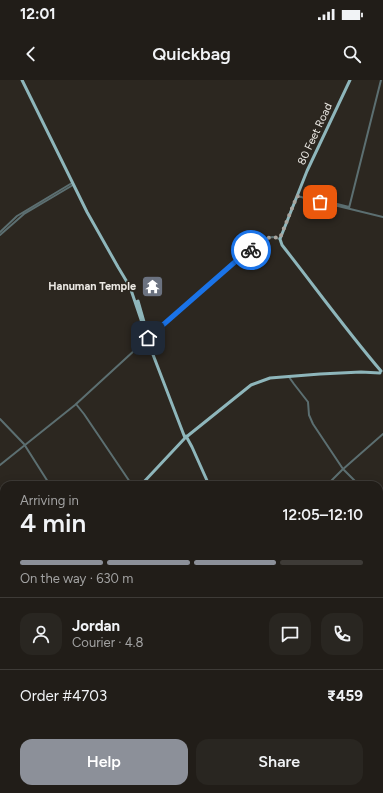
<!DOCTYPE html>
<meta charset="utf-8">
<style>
body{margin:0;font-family:Figtree,sans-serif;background:#292621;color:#f1f3f6;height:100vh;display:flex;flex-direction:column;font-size:15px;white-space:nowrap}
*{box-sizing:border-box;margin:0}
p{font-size:13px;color:#a2a2a2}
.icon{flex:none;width:22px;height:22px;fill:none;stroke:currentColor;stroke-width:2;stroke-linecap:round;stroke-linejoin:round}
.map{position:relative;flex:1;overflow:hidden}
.side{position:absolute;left:0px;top:401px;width:383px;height:312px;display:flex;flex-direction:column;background:#211d18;border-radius:12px 12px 0 0;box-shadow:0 2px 10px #0003,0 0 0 1px #3e3b37}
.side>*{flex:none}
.pin{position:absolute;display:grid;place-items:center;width:34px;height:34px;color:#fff;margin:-17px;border-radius:8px;box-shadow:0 2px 6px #0006}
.courier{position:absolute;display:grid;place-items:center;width:40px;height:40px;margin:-20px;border:3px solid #1a73e8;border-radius:50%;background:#fff;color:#222;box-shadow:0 1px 5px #0007}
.headline em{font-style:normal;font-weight:600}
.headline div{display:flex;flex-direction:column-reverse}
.headline{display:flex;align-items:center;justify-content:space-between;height:68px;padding:0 20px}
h1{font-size:26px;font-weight:600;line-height:30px}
.bar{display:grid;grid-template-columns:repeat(4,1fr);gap:6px 4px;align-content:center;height:48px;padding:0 20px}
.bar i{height:5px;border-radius:3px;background:#3e3b37}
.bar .current{background:#8c9099}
.bar p{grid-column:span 4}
.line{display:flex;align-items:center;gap:10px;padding:0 20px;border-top:1px solid #3e3b37}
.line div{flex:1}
.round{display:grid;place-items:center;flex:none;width:42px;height:42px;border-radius:12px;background:#292621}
.primary-button{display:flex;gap:8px;margin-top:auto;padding:8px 20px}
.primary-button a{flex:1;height:46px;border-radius:12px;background:#8c9099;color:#fff;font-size:16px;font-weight:600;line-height:46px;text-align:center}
.primary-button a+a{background:#292621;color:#f1f3f6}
.status{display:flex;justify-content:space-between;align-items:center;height:28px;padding:0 20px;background:#211d18;direction:ltr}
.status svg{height:11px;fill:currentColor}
header{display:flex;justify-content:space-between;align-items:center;height:52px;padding:0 20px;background:#211d18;font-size:18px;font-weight:600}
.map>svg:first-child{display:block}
</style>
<div class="status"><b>12:01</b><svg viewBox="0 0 49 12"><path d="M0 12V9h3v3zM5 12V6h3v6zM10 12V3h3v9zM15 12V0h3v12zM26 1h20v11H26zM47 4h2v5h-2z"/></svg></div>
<header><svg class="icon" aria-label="back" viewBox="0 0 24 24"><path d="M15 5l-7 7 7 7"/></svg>Quickbag<svg class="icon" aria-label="search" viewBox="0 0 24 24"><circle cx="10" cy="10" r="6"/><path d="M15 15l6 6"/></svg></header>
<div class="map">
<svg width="383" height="713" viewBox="0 0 383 713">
<rect width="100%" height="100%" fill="#2c2720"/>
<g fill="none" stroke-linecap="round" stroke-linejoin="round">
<!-- minor -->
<path stroke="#5c6f71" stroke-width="2" d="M 297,116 L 383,137
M 309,117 L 349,127
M 349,128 L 381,0
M 0,152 L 17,136 L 72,103
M 0,155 L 24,134 L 73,105
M 289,297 L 294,304 L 308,322 L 309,335 L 313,344 L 343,389 L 359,405
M 76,324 L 84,334 L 132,405
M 0,339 L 24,364 L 50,405
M 0,385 L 75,325 L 136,269 L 236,181 L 267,158 L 273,157 L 280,159
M 327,405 L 342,390 L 383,354
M 379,428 L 383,433
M 0,447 L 4,450
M 379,498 L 383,494
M 0,516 L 4,519
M 379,565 L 383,566
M 0,702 L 4,694
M 222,709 L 223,713
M 237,709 L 244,713
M 53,713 L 55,709
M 262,713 L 266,709"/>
<!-- major -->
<path stroke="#8eb6bb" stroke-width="3" d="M 22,0 L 87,132 L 118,187 L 130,207 L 152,272 L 185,358
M 350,0 L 307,91 L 280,159 L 282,165 C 315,207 346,250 381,291
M 136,222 L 138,221 L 144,242
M 186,356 L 192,367 L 209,405
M 141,405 L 185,358 L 251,305 L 270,298 L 320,294 L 361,292 L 380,293
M 0,551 L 4,547
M 379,628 L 383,624
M 379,630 L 383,627
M 379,707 L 383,711"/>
<!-- highway -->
<path stroke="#a2d2d8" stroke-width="3.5" d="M 0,612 L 4,616
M 102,709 L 106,713"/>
</g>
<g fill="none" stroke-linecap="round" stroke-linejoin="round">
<!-- done -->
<path stroke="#a9a59f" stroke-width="4" stroke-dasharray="0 7.2" d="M 251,170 L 270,157 L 280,158 L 297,116 L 320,122"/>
<!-- route -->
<path stroke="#1a73e8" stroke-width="5" d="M 148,258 L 236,181 L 251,170"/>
</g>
<!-- icons -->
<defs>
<symbol id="temple-square" viewBox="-11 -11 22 22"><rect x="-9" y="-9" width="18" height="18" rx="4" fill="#6b7280" stroke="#2c2720"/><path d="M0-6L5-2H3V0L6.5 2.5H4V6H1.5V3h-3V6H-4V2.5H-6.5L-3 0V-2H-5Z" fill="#fff"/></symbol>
</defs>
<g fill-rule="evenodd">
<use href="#temple-square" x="140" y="194" width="25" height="25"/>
</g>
<g text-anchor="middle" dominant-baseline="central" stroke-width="3.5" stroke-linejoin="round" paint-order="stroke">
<!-- street labels -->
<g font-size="11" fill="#ece9e4" stroke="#2c2720">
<text transform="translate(315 54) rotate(-65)">80 Feet Road</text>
</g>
<!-- poi labels -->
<g font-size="11" font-weight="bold" fill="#ece9e4" stroke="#2c2720" text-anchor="end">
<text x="136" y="206">Hanuman Temple</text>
</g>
</g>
</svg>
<div class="pin" style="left:320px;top:122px;background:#ea580c"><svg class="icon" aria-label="bag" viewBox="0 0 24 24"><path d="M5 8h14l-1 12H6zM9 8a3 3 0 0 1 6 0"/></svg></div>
<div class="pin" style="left:148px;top:258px;background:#1f2937"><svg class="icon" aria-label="home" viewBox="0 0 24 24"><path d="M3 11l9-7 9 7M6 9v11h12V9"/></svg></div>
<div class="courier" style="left:251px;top:170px"><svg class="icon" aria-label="bike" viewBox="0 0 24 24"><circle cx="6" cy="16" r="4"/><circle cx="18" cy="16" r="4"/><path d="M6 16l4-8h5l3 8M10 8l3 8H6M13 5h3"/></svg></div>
<section class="side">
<div class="headline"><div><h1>4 min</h1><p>Arriving in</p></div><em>12:05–12:10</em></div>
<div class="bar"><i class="current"></i><i class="current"></i><i class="current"></i><i></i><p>On the way · 630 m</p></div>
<div class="line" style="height:72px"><a class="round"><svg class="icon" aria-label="person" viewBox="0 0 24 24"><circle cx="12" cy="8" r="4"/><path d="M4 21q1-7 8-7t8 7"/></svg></a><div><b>Jordan</b><p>Courier · 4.8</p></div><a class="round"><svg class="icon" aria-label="chat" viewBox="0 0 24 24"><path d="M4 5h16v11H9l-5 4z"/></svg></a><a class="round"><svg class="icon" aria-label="phone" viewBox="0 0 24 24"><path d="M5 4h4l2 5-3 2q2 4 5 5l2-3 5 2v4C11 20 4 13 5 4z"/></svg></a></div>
<div class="line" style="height:52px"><div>Order #4703</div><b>₹459</b></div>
<div class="primary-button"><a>Help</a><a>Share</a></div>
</section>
</div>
